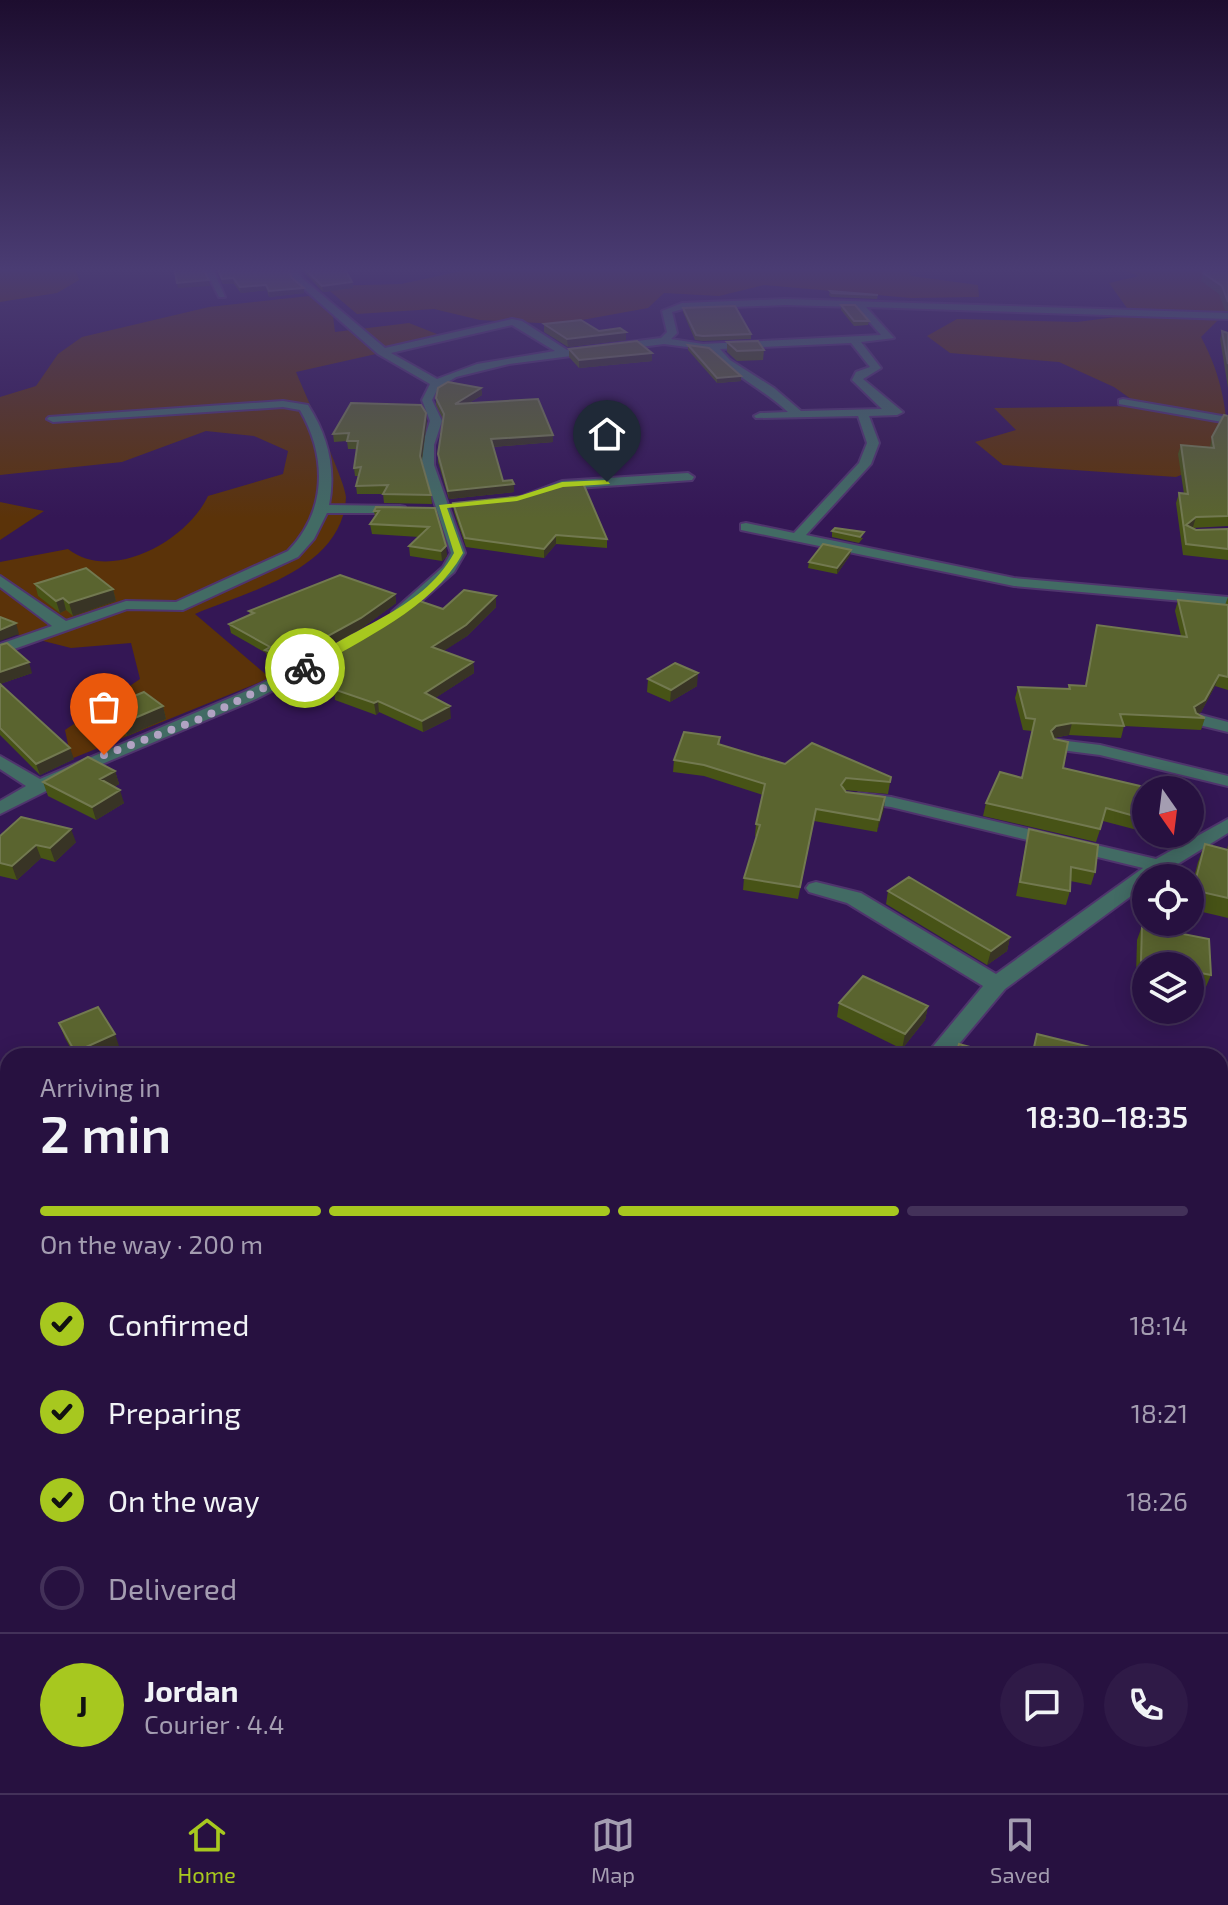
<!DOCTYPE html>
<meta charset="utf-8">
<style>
body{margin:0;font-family:"Exo 2",sans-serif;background:#2f1a47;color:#f1f3f6;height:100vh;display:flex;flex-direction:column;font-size:30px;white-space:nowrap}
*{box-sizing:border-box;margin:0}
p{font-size:26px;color:#a49db1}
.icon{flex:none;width:44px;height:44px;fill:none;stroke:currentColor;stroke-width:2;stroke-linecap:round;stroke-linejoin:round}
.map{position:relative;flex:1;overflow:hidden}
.drawer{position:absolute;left:0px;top:1048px;width:1228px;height:746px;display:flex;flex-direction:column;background:#271140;border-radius:24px 24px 0 0;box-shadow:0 4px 20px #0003,0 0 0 2px #433159}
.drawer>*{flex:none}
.needle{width:52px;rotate:166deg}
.controls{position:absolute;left:1132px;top:776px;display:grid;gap:16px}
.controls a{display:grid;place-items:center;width:72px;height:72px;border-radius:50%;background:#271140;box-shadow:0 4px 20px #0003,0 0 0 2px #433159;font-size:40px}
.pin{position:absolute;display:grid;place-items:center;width:68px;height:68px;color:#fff;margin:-82px -34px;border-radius:50% 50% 50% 0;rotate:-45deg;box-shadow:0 0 8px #0007}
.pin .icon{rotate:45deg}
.courier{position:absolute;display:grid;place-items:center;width:80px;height:80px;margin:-40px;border:6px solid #a7c81f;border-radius:50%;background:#fff;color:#222;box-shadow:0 2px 10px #0007}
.head em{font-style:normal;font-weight:600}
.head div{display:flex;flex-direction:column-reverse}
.head{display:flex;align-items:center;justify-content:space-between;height:136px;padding:0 40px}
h1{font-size:52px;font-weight:600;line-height:60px}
.bar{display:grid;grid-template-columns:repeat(4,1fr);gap:12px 8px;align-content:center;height:96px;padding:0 40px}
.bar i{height:10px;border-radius:6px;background:#433159}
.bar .selected{background:#a7c81f}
.bar p{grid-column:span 4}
.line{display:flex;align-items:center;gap:20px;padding:0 40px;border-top:2px solid #433159}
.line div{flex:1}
.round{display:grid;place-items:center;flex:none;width:84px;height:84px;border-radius:42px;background:#2f1a47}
ol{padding:0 40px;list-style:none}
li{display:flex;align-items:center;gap:24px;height:88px}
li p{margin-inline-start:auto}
li .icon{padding:8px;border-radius:50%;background:#a7c81f;color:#111;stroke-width:4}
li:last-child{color:#a49db1}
li i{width:44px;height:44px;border:4px solid #433159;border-radius:50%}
.tabs{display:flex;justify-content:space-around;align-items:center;height:112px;border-top:2px solid #433159;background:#271140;font-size:22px;color:#a49db1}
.tabs a{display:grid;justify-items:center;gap:4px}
.tabs .selected{color:#a7c81f}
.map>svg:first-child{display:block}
</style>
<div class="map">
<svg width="1228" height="1793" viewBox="0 0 1228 1793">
<rect width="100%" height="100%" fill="#341755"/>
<!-- green -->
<path fill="#5b3309" d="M 0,267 L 75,267 L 79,280 L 57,293 L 0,302 Z
M 480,267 L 907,267 L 911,276 L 978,285 L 979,297 L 911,298 L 764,285 L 719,296 L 664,293 L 648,308 L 560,324 L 480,320 L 434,309 L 357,314 L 324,286 L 401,284 Z
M 1115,267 L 1228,267 L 1228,310 L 1201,337 C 1222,376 1228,412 1228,456 L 1176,477 L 1003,465 L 975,442 L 1016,430 L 994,408 L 1141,406 L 1114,387 L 1059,362 L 950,353 L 927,336 L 957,319 L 1077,322 L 1132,315 L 1109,283 L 1139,276 Z
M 309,296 L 333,316 L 335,332 L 409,323 L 447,338 L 296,372 C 304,392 346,483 346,497 C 343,569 249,591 195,614 L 270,678 L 71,759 L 65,730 L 140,679 L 131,643 L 71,648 L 0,630 L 0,562 L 68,549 C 111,583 187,541 208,496 L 283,474 L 288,451 L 254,436 L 206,431 L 122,462 L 0,475 L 0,397 L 36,386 L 58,354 L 82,337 L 209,307 Z
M 0,502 L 44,511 L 0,540 Z"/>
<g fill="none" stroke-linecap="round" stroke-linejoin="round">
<defs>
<path id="minor" d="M 204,267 L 212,267 L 225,297 L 219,297 Z
M 288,267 L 296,267 L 302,278 L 385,348 L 512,319 L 522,321 L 567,350 L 661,338 L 667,332 L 662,311 L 682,303 L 785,299 L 1228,313 L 1228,319 L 866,307 L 894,338 L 861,342 L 881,368 L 863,379 L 903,412 L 897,415 L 869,416 L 879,443 L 871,464 L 806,535 L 1014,578 L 1228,597 L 1228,605 L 1014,586 L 741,530 L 741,524 L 746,523 L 794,533 L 859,463 L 867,443 L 858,416 L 756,418 L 754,416 L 760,413 L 788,412 C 763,389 732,375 710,350 L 664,344 L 509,364 L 456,377 L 438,388 L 432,400 L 442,421 L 434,445 L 434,465 L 465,553 L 454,572 L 402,618 L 392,618 L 392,612 L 443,567 L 451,553 L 422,465 L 422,445 L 430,421 L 422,400 L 430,384 L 378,354 L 295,281 ZM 785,305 L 856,307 L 881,335 L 703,344 L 671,339 L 677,333 L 672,312 L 683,309 ZM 512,325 L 555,351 L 477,364 L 437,379 L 391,353 ZM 851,343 L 870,367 L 856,372 L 852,380 L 882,409 L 801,411 L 774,388 L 730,360 L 720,349 Z
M 1123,399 L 1228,417 L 1228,423 L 1119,404 L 1119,400 Z
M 283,401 L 308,405 C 328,436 336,468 329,505 L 400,506 L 405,507 L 405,513 L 327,513 L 314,539 L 298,557 L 183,610 L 127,609 L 0,654 L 0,644 L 52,626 L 0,587 L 0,576 L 66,621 L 126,601 L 176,602 L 288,551 C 327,511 327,457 300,410 L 283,407 L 53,422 L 47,419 L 49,417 Z
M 688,473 L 694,477 L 692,480 L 563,489 L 526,501 L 520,497 L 562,481 Z
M 332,649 L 338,651 L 338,657 L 256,699 L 88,770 L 0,814 L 0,801 L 26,786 L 0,769 L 0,756 L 40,779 L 244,692 Z
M 1201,715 L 1228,722 L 1228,732 L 1195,724 L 1193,720 Z
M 1059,740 L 1100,745 L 1228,776 L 1228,786 L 1100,755 L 1053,749 L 1050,745 L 1053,741 Z
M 859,793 L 891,797 L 1156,859 L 1228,819 L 1228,833 L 1155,878 L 1146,878 L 1146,885 L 1005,989 L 949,1056 L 925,1056 L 983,986 L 847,903 L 809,892 L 806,888 L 809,884 L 816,882 L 861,893 L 996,974 L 1143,868 L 891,807 L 853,802 L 850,798 Z
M 1220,1225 L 1228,1227 L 1228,1249 L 1220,1247 Z
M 1220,1433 L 1228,1435 L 1228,1463 L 1220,1461 Z
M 740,1786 L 776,1786 L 774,1793 L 738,1793 Z"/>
</defs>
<!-- minor casing -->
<use href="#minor" stroke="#4f356d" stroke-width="4"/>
<!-- minor -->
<use href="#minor" fill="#426b64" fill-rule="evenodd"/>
</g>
<!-- wall -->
<path fill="#475316" d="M 215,267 L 287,267 L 292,278 L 304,293 L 269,297 L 267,290 L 241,293 L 234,284 L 223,284 Z
M 299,267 L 344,267 L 352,282 L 353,288 L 323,292 Z
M 1228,267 L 1228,311 L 1225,310 L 1219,294 L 1201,281 L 1203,273 Z
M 830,291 L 878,295 L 877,299 L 831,297 L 829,295 Z
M 841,305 L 869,321 L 868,325 L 854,326 L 841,310 Z
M 683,308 L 751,334 L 751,339 L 703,341 L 695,340 L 683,312 Z
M 544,324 L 599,331 L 626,340 L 568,347 L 544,332 Z
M 1222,331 L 1228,333 L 1228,388 L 1220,339 Z
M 727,342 L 764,350 L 763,360 L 737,361 L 727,352 Z
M 688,345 L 741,381 L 717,383 L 688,350 Z
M 569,349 L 652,361 L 579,368 L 569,357 Z
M 481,388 L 482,395 L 469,403 L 553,435 L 553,442 L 493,447 L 503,481 L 514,492 L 449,499 L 438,462 L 438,454 L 443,419 L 436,405 L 436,398 Z
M 1228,416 L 1228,526 L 1192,528 L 1196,530 L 1228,529 L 1228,560 L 1183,555 L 1176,503 L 1179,493 L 1184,494 L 1178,454 L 1181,445 L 1210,447 L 1212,437 Z
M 427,421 L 422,461 L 431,495 L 432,504 L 384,503 L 383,494 L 357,494 L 356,486 L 358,476 L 355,476 L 354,468 L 357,449 L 348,449 L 347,441 L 334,442 L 333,434 Z
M 453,503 L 607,539 L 607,548 L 556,544 L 544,558 L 466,547 L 454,512 Z
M 435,508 L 447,556 L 442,561 L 410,556 L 409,546 L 419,537 L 372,534 L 370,524 L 375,517 L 374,511 Z
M 832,531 L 863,538 L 859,543 L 832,537 Z
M 851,550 L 850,555 L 837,574 L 808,568 L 809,562 Z
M 35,584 L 113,589 L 116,601 L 73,616 L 66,610 L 60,613 L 38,596 Z
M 395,594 L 396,603 L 362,628 L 289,668 L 267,659 L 266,653 L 231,633 L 229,624 L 250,615 L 249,611 Z
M 496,596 L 496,607 L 467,636 L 443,651 L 473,662 L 474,673 L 435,698 L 451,718 L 423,732 L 379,712 L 376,715 L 335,700 L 334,691 L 310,680 L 308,665 L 443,609 Z
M 1228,597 L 1228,690 L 1215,686 L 1201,712 L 1198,714 L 1205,718 L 1201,730 L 1124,726 L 1121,738 L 1069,735 L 1053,738 L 1063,768 L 1146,814 L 1141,831 L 1103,821 L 1096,842 L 983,816 L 986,803 L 1022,778 L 1032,731 L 1023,730 L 1015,698 L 1018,687 L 1068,689 L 1069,685 L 1085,686 L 1097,625 L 1181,636 L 1175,611 L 1178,600 L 1225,605 Z
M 0,645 L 32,673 L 0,684 L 74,759 L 40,775 L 0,735 Z
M 648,679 L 697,686 L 670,702 L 647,692 Z
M 163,706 L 166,719 L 127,736 L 108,720 L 105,708 Z
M 720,737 L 720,745 L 785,764 L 891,777 L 888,794 L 844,790 L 846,792 L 885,797 L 877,832 L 814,821 L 798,899 L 743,890 L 744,878 L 757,837 L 755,836 L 756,824 L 763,795 L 704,776 L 673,772 L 674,760 Z
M 115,771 L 119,784 L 114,787 L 124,803 L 96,820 L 48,796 L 43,782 Z
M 1029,829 L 1095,872 L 1091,885 L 1070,881 L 1070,891 L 1066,905 L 1016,896 Z
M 0,836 L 76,842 L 55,862 L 41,858 L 17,880 L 0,876 Z
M 1205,844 L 1227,850 L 1228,845 L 1228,918 L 1190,909 L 1190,893 L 1198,862 Z
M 888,891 L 1010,937 L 1007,951 L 987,965 L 886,904 Z
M 1142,926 L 1211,975 L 1205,989 L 1190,986 L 1190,966 L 1146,966 L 1146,977 L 1136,975 L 1137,940 Z
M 839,1003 L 928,1006 L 925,1020 L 902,1049 L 837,1017 Z
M 59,1023 L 120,1049 L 103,1056 L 75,1056 L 65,1038 Z
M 1220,1246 L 1228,1248 L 1228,1418 L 1220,1416 Z"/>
<!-- shaded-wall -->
<path fill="#383425" d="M 233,278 L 234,284 L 223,284 L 222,279 Z
M 209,280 L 210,286 L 178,288 L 177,283 Z
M 352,282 L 353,288 L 323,292 L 322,286 Z
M 266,285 L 267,290 L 241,293 L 240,287 Z
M 304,288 L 304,293 L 269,297 L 269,291 Z
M 626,332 L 626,340 L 568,347 L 567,339 Z
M 652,353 L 652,361 L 579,368 L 579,360 Z
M 741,376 L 741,381 L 717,383 L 717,378 Z
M 481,388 L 482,395 L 455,411 L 455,404 Z
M 426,413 L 427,421 L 421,465 L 420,456 Z
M 553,435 L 553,442 L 491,447 L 491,439 Z
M 514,484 L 514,492 L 449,499 L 448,491 Z
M 1196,517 L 1193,527 L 1184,534 L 1186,525 Z
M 556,535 L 556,544 L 544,558 L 544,549 Z
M 446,546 L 447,556 L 442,561 L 441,551 Z
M 851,550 L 850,555 L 837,574 L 837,568 Z
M 113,589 L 116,601 L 73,616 L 69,603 Z
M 395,594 L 396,603 L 362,628 L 289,668 L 288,658 Z
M 496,596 L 496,607 L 467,636 L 433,658 L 432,647 Z
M 63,598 L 66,610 L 60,613 L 56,601 Z
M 16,623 L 19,634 L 0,641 L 0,630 Z
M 29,662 L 32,673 L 0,684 L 0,672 Z
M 473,662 L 474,673 L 426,704 L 425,693 Z
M 698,673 L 697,686 L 670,702 L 671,690 Z
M 1219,675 L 1215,686 L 1201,712 L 1193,717 L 1194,707 Z
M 378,701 L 379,712 L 376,715 L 374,703 Z
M 163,706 L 166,719 L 127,736 L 123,723 Z
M 450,706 L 451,718 L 423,732 L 422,721 Z
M 1072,723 L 1069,735 L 1052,738 L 1051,731 L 1056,726 Z
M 70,748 L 74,759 L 40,775 L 36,764 Z
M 115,771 L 119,784 L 104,793 L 100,779 Z
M 120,790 L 124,803 L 96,820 L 92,807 Z
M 885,797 L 884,809 L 877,832 L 879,820 Z
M 71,829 L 76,842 L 55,862 L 50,848 Z
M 36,845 L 41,858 L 17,880 L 12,866 Z
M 1010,937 L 1007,951 L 987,965 L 991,951 Z
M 928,1006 L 925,1020 L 902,1049 L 905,1034 Z
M 115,1034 L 120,1049 L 103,1056 L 77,1056 L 75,1052 Z"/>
<!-- building -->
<path fill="#5a642f" stroke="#727950" stroke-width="2" d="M 174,267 L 202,267 L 209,280 L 177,283 Z
M 217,267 L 287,267 L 292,278 L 304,288 L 269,291 L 266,285 L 240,287 L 233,278 L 222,279 Z
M 303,267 L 344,267 L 352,282 L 322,286 Z
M 1209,267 L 1228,267 L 1228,302 L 1222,286 L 1203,273 Z
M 830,291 L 878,295 L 832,293 Z
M 841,305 L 855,305 L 869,321 L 854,321 Z
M 735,306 L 751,334 L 703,336 L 696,335 L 683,308 Z
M 581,320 L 599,331 L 620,328 L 626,332 L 567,339 L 544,324 Z
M 1222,331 L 1228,333 L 1228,364 Z
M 637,341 L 652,353 L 579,360 L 569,349 Z
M 758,341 L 764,350 L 737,351 L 727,342 Z
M 688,345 L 709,348 L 741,376 L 717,378 Z
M 448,382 L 481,388 L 455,404 L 538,399 L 553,435 L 491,439 L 503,481 L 512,480 L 514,484 L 448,491 L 438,454 L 444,414 L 436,398 L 438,388 Z
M 351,403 L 421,405 L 426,413 L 420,456 L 431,495 L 383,494 L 388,485 L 356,486 L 361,467 L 354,468 L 358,441 L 347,441 L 349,433 L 333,434 Z
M 1224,415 L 1228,416 L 1228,516 L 1196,517 L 1186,525 L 1196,530 L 1228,529 L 1228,549 L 1186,544 L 1179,493 L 1188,494 L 1181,445 L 1214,448 L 1212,437 Z
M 583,483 L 607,539 L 556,535 L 544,549 L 465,538 L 453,503 L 524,496 L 560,485 Z
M 376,507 L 435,508 L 446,546 L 441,551 L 409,546 L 429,527 L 370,524 L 379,511 L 374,511 Z
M 835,528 L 864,532 L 860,537 L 832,531 Z
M 823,544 L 851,550 L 837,568 L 809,562 Z
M 86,568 L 113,589 L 69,603 L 63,598 L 56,601 L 35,584 Z
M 340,575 L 395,594 L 361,618 L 288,658 L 265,650 L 270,647 L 229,624 L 254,613 L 249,611 Z
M 464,590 L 496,596 L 466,625 L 432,647 L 473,662 L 425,693 L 450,706 L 422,721 L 378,701 L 374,703 L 333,689 L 340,684 L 309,669 L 313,667 L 308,665 L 384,621 L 414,599 L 443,609 Z
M 1178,600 L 1228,605 L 1228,677 L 1219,675 L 1205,700 L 1194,707 L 1196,713 L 1205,718 L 1120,714 L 1124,726 L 1072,723 L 1056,726 L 1051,731 L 1054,739 L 1068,742 L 1063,768 L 1153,789 L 1146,790 L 1146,814 L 1145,819 L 1106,808 L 1100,829 L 986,803 L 1000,772 L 1022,778 L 1035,719 L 1026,718 L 1018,687 L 1070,689 L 1069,685 L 1086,686 L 1097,625 L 1187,637 Z
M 0,617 L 16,623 L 0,630 Z
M 7,643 L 29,662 L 0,672 L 0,645 Z
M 675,663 L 698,673 L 671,690 L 648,679 Z
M 0,684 L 70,748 L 36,764 L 0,728 Z
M 144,692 L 163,706 L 123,723 L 105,708 Z
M 684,732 L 720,737 L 718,744 L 785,764 L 812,743 L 891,777 L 890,782 L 846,778 L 841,785 L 846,792 L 885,797 L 879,820 L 816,809 L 800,887 L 744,878 L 760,825 L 756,824 L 765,784 L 704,765 L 674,760 Z
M 88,757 L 115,771 L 100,779 L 120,790 L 92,807 L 43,782 Z
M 21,817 L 71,829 L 50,848 L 36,845 L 12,866 L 0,863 L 0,836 Z
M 1029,829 L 1098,845 L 1095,872 L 1071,867 L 1070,891 L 1020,882 Z
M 1205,844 L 1228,850 L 1228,898 L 1193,890 Z
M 909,877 L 1010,937 L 991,951 L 888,891 Z
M 1142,926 L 1209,939 L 1211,975 L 1190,971 L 1190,966 L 1167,966 L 1141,961 Z
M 863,976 L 928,1006 L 905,1034 L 839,1003 Z
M 98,1007 L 115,1034 L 75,1052 L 59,1023 Z
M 1037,1034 L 1090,1047 L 1088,1056 L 1032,1056 Z
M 959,1044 L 1003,1056 L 955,1056 Z
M 1220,1246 L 1228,1248 L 1228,1398 L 1220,1396 Z
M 866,1786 L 1012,1786 L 1011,1793 L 864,1793 Z"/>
<!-- sky -->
<linearGradient id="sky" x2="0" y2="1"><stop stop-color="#1d0d2f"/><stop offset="0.52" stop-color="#4a3c73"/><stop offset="1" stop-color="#4a3c73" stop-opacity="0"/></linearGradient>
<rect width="1228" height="518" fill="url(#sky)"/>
<!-- route -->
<path fill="#a7c81f" d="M 607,480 L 610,484 L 563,487 L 517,501 L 447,508 L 463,553 C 432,609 362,639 309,671 L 300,668 C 349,626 421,613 454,553 L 439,505 L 516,497 L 562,482 Z"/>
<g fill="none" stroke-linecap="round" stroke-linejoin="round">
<!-- done -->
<path stroke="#b1a3c3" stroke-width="8" stroke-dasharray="0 14.4" d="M 104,755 L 200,719 L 305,668"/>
</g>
</svg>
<div class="controls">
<a><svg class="needle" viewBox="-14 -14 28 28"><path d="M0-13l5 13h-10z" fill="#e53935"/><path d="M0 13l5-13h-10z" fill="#a49db1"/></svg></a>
<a><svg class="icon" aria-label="locate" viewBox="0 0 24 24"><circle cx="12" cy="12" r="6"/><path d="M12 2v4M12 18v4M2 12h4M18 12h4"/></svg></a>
<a><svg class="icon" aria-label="layers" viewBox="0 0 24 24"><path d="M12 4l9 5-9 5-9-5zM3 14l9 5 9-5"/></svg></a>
</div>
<div class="pin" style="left:104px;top:755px;background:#ea580c"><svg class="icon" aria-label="bag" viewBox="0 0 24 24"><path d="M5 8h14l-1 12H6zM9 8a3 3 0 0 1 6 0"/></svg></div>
<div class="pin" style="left:607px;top:482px;background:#1f2937"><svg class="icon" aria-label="home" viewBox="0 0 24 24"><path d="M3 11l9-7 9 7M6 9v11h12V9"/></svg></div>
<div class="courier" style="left:305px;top:668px"><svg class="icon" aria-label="bike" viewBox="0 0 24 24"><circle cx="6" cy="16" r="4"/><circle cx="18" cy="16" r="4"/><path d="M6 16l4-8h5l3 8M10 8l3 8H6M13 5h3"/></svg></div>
<section class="drawer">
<div class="head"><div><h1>2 min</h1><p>Arriving in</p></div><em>18:30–18:35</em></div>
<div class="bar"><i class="selected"></i><i class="selected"></i><i class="selected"></i><i></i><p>On the way · 200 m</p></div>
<ol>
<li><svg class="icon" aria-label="check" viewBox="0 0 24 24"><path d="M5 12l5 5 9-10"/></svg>Confirmed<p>18:14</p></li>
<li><svg class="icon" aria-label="check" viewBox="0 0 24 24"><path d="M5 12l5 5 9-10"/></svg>Preparing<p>18:21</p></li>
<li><svg class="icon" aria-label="check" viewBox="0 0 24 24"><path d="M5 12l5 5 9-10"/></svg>On the way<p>18:26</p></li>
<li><i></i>Delivered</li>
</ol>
<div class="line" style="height:144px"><b class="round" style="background:#a7c81f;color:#111">J</b><div><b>Jordan</b><p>Courier · 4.4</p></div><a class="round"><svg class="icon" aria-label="chat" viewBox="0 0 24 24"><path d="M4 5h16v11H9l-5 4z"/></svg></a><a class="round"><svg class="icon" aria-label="phone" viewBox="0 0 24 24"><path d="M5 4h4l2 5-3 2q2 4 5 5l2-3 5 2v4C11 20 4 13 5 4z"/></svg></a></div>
</section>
</div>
<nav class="tabs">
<a class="selected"><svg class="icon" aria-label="home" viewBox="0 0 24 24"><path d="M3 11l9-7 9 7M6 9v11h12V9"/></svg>Home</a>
<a><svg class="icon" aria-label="map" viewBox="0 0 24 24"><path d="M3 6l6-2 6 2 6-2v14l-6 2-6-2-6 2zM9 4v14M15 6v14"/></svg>Map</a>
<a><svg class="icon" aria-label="saved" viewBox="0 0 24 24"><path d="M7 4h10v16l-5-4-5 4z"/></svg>Saved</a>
</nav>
